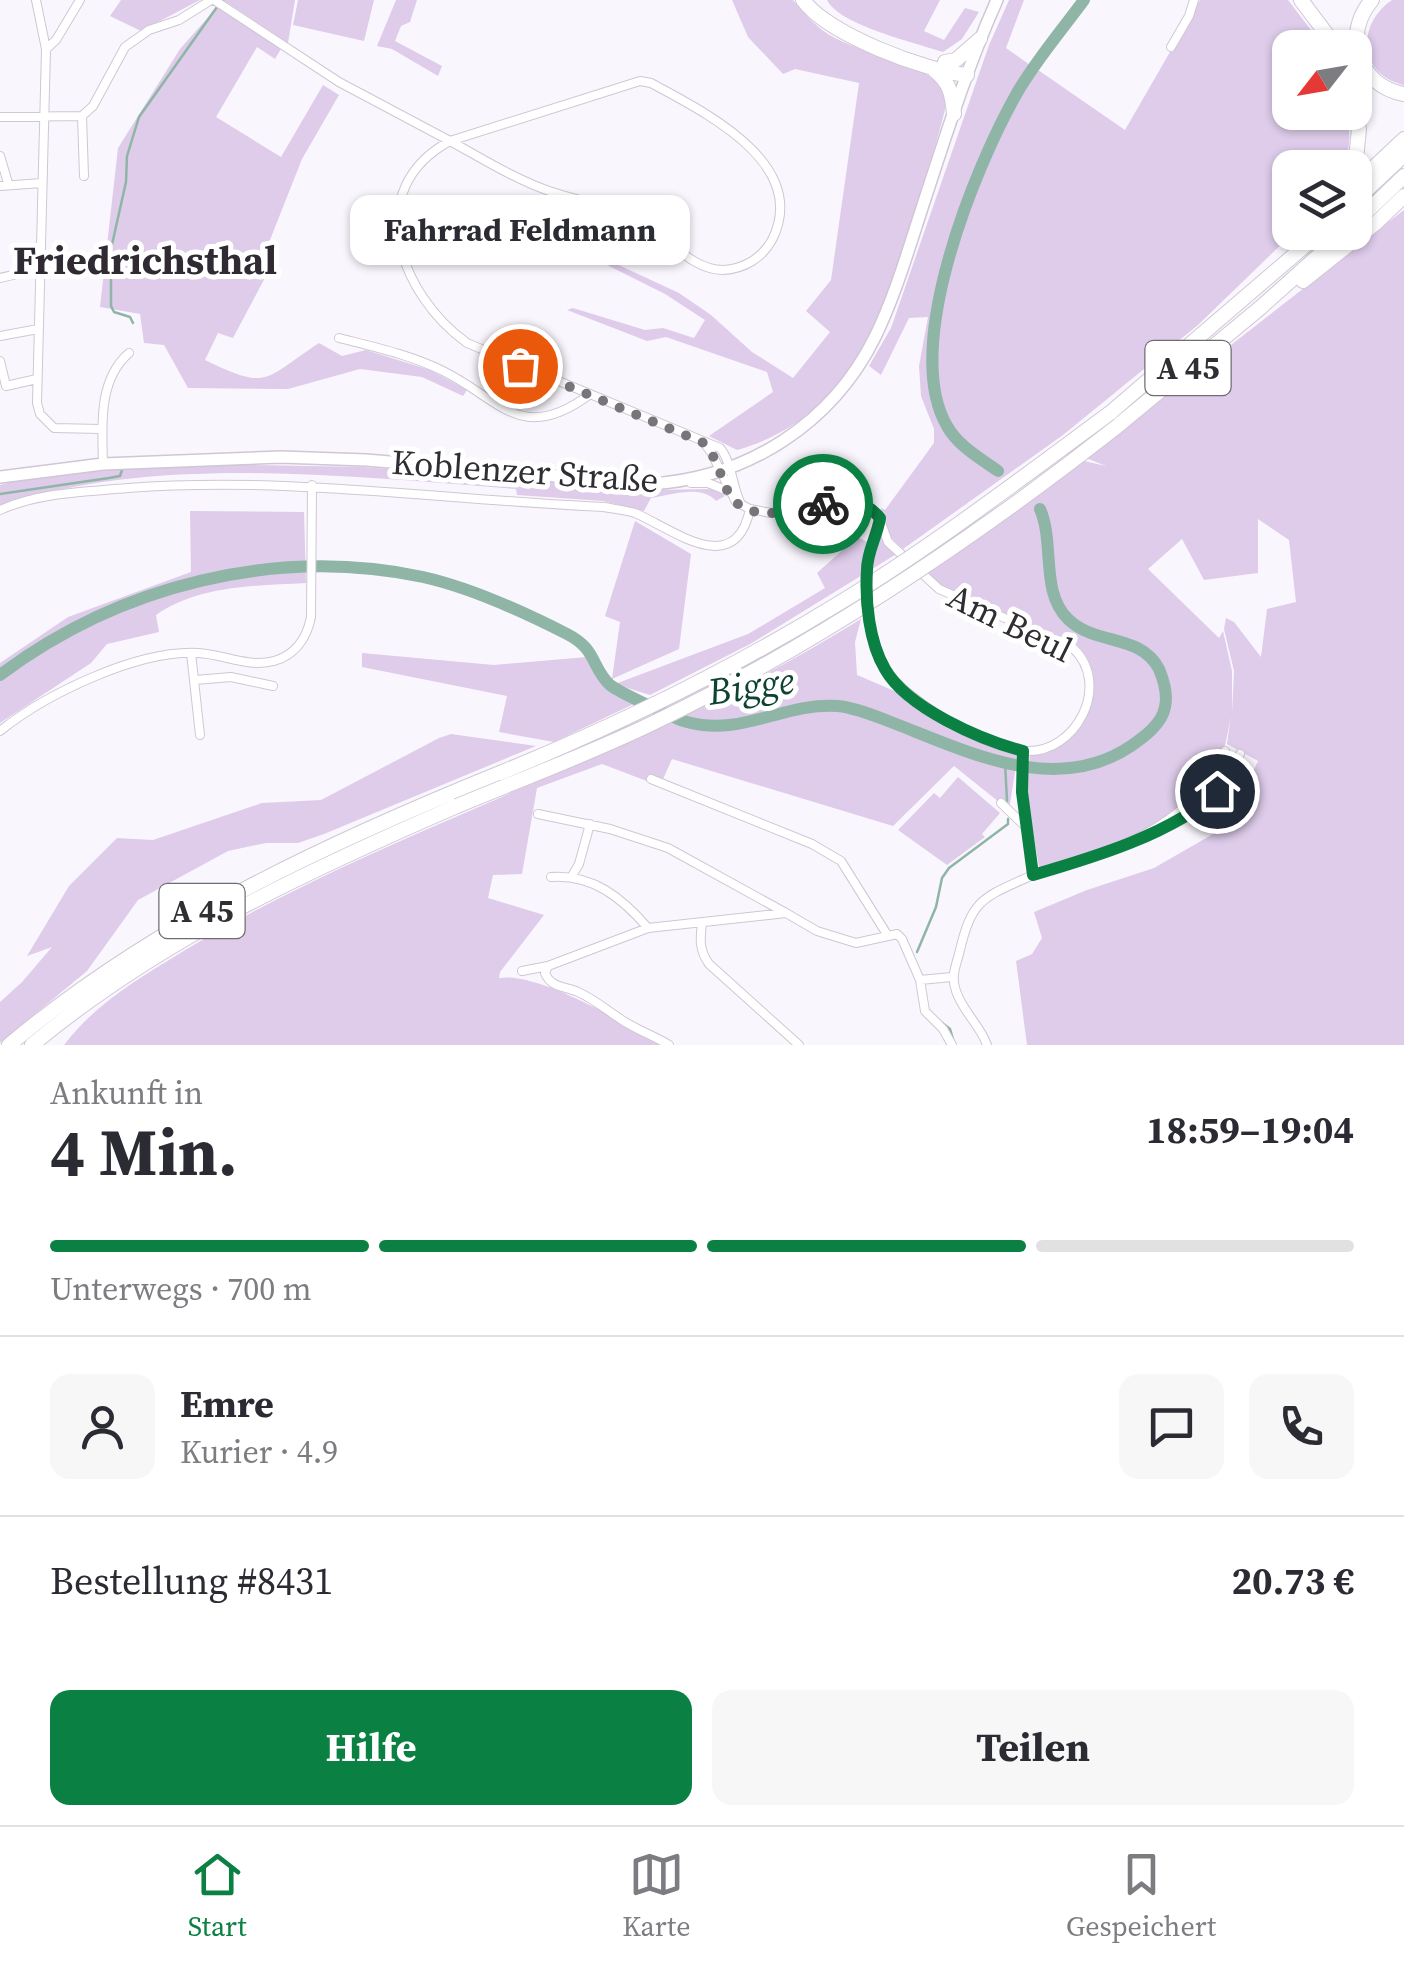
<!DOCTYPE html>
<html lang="de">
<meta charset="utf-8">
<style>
body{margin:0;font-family:"Source Serif 4",serif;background:#f7f7f7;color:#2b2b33;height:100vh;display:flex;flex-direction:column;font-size:38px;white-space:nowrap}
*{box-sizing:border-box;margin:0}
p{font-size:32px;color:#7c7c81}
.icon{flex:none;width:55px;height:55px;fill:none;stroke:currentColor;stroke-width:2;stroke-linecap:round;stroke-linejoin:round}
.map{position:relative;height:1045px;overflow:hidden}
.drawer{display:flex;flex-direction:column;background:#fff;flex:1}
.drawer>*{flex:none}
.needle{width:65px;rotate:239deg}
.tools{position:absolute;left:1272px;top:30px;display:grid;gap:20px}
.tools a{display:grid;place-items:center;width:100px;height:100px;border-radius:20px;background:#fff;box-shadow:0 2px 8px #0004;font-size:50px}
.pin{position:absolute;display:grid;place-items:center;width:85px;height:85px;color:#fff;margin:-42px;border:5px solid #fff;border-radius:50%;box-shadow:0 2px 10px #0007}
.courier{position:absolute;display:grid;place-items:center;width:100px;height:100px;margin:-50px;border:8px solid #0b8043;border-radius:50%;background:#fff;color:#222;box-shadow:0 2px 12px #0007}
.bubble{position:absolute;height:70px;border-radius:20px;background:#fff;box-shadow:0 2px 8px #0004;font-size:32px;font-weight:700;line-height:70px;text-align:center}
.head em{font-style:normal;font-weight:700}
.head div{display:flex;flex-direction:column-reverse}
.head{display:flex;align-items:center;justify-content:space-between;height:170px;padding:0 50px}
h1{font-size:65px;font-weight:700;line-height:75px}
.bar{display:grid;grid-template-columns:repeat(4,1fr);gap:15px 10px;align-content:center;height:120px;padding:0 50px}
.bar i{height:12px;border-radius:8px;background:#e1e1e2}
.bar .selected{background:#0b8043}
.bar p{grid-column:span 4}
.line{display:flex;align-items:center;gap:25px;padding:0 50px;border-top:2px solid #e1e1e2}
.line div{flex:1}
.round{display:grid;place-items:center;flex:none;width:105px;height:105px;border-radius:20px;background:#f7f7f7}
.action{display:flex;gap:20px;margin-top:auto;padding:20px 50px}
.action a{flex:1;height:115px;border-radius:20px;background:#0b8043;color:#fff;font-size:40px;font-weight:700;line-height:115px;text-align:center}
.action a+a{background:#f7f7f7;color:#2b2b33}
.menu{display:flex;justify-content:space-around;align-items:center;height:140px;border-top:2px solid #e1e1e2;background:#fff;font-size:28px;color:#7c7c81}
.menu a{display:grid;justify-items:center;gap:5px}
.menu .selected{color:#0b8043}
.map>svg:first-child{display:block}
</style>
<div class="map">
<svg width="1404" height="1045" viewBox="0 0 1404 1045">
<rect width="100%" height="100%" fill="#faf6fe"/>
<!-- green -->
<path fill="#deccea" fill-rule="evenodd" d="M 121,0 L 200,0 L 141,31 L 110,16 Z
M 223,0 L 295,0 L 288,43 Z
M 298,0 L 374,0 L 364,41 L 293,25 Z
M 396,0 L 417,0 L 410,22 L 401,26 L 395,41 L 442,66 L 438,76 L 392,49 L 377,46 Z
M 732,0 L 793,0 C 805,15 818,29 835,38 C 873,58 923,57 948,96 C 940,136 925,175 913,215 C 880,319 854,416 737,450 L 709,436 L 773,392 L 767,372 L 666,337 L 647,341 L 567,310 L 573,308 L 645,330 L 663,328 L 694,338 L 705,320 L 665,294 L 595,259 L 597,255 L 679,293 L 711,315 L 752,352 L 793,378 L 830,332 L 806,311 L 831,280 L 859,83 L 795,69 L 783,74 L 748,37 Z
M 827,0 L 940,0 L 924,31 L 944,40 L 965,8 L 979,12 L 962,39 L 943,52 C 916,43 839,25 827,0 Z
M 1009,0 L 1024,0 L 1006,48 L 1030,65 L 1009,105 L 1014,107 L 1038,70 L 1125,130 L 1200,0 L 1288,0 L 1324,47 L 1290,48 L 1290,112 L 1346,113 C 1351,130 1351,151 1342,167 L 1290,168 L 1291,235 L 1198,325 L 1063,435 L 903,549 L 887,534 L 881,508 L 885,510 L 934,443 L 934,429 L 921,396 L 919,366 L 928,317 L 909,318 L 881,375 L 869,366 L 891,328 L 989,45 Z
M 1392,0 L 1404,0 L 1404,85 C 1358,75 1356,24 1392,0 Z
M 217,7 L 282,47 L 275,59 L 257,47 L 216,117 L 281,157 L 323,85 L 339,95 L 302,159 L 266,250 L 275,259 L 233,338 L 218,333 L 205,360 C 269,391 263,380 319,343 L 342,356 L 366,350 L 430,370 L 467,390 L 463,396 L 422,377 L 360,369 L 288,389 L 188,388 L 164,345 L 144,343 L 140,314 L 100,307 L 118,148 L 180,49 Z
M 1404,210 L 1404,1045 L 1027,1045 L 1016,961 L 1032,954 L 1042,938 L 1034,912 L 1087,890 L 1154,868 L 1227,826 L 1258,761 L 1227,744 L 1231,716 C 1227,736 1224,758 1213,776 C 1182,825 1098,855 1045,870 L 1039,867 L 1026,791 L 1030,755 C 1040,751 1052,751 1061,745 C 1094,726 1107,672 1077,645 L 942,587 L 927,573 L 1084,461 L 1106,466 L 1086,458 ZM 1258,519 L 1289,540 L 1296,602 L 1267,609 L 1261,657 L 1234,622 L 1226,618 L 1224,629 L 1234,671 L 1232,713 L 1232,671 L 1223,631 L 1219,638 L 1148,569 L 1182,539 L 1204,580 L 1258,573 Z
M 198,464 L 363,467 L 649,490 L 713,489 L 725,496 L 716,501 C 701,484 671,495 651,498 L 644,511 L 603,501 L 517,495 L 516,489 C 352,477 158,453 0,506 L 0,485 C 59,466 136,468 198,464 Z
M 190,511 L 304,512 L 306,583 C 255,586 199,585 156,615 L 159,632 L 107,644 L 91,663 L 0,723 L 0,663 L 68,617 L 191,572 Z
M 635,521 L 691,554 L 679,649 L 612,679 L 620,622 L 605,616 Z
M 881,536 L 898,553 L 752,643 L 650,695 L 615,684 L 748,634 L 825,588 L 817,573 L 857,537 L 872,544 Z
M 861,619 L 855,642 L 857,675 L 904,695 L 912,704 L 993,747 L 1018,753 L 1009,810 L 954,766 L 893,826 L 672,759 L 660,786 L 602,764 L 537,788 L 522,874 L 493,875 L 488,898 L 544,915 L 500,972 L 499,978 C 538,971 628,1025 663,1045 L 64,1045 C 96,1003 138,979 182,952 C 280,893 376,851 481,806 C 610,749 741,694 861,619 Z
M 362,653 L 494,665 L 587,657 L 607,687 L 640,701 L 554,742 L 499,732 L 507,696 L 362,667 Z
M 451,734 L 536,746 L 324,834 L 298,843 L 266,843 L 228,851 L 138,900 L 87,971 L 0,1043 L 0,1002 L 22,982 L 52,947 L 27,956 L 69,886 L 117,838 L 153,840 L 262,803 L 321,800 L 439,738 Z
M 958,777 L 1000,813 L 982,834 L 985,837 L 947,865 L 898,830 L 934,793 L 940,798 Z"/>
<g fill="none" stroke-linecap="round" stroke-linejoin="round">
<!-- stream -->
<path stroke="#8fb5a6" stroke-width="2.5" d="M 223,1 L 223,0
M 133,323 L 130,317 L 114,312 L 111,306 L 111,249 L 126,182 L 127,156 L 139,117 L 217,7
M 0,494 L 109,478 L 120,476 L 122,470
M 1005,763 L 1007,801
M 917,952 L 936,907 L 942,878 L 949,868 L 1008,824 L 1008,819
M 941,1022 L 950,1029 L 953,1039"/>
<!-- river -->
<path stroke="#8fb5a6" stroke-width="12" d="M 998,471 C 980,458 958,446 947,426 C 901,347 975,167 1017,93 C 1036,60 1062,30 1084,0
M 0,675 C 120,585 276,546 423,577 C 472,588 522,611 567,634 C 597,649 591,667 610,685 C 619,692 675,719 687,722 C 743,737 784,702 838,706 C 857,708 878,717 896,724 C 970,753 1057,796 1131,746 C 1144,737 1162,724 1165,707 C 1168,694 1164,681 1159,669 C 1140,633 1095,646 1068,619 C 1040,592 1055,543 1040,509"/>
<defs>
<path id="street" d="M 36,0 L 46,49 L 37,403 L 40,414 L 54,428 L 101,429
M 214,0 L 339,82 L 450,141 L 640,81 L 651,83 C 702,111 811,163 772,240 C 762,258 744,269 723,270 C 692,270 670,239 645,225 C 615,208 584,202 552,192 C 516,180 483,159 450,141 C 361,189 399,294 467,343 L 720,448 C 732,462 732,487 741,504
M 1171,47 L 1189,16 L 1194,0
M 46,49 L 56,40 L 80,0
M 82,116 L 84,176
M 0,117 L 82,116 L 93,106 L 125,47 L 149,30 L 179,20 L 211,0
M 0,156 L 8,183
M 0,186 L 42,183
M 0,278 L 39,269
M 0,336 L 38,329
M 339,338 C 374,347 411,355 443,371 C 500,399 521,445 589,395
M 0,361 L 6,386 L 37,379
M 704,443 L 711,452 L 736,502 L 750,509 L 771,513 L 838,501 L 862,503 L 878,515 L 888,542 L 939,589 L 1073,648 C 1112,685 1076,754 1025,751 C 987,749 911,703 888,673 C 879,661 873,638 870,623 C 865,602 864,575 868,554 C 871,542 878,531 880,518
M 103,464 C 102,425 98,380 129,353
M 691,483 L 708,483 L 728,491
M 0,510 C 40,492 85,492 128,488 C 288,476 444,500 604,507 C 614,509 625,510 635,513 C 671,528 735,581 750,509
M 191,653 L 200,735
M 195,680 L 231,677 L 273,686
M 0,731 C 46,694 137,650 198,653 C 223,654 248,668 274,661 C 295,655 307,638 311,617 L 312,485
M 651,779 L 812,844 L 841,861 L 888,936 L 897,934 L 902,939 L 920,980 L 952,977
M 1001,803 L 1027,828
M 538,814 L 610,829 L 668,848 L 786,913
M 1167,827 C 1203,813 1222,786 1240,754
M 1033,875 C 1109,853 1192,829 1225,751
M 572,876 L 579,864 L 590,824
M 551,877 C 593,874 622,898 648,928
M 702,923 C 700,939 699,950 709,964 L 799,1045
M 522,971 L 548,966
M 920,980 L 925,1011 L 943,1029 L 952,1045
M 669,1045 C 653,1035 634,1029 619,1018 C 605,1009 594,999 578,992 C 564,986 551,988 545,973 L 548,966 L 648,928 L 786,913 L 817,931 L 856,943 L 888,936
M 987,1045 C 980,1025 963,1012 956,991 C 951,977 955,968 959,954 C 972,898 982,898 1033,875 L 1022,792 L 1023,751"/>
<path id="secondary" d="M 0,477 L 103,464 L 281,457 L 366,460 L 651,484 C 747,478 832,424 875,337 C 895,296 908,251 922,208 C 945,138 967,67 997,0"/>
<path id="highway" d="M 803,0 C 827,34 925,71 967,75
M 1301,0 L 1337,48
M 1372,0 C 1342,34 1358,86 1404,94
M 945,62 L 956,60 L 980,39
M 934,70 C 950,83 952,93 954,114
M 1355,109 L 1359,129 L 1355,169
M 1355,185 L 1404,139
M 1355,201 L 1404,155
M 1355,223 L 1404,176
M 1303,281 L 1377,222 L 1404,196
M 1110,413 L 1321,232
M 1115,428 L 1260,308 L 1345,232
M 9,1045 C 155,923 325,844 500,773
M 32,1045 C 158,940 307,871 457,806"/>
</defs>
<!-- street casing -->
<use href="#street" stroke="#cfc7d4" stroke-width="10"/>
<!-- secondary casing -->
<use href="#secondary" stroke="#cfc7d4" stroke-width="14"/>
<!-- highway casing -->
<use href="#highway" stroke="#cfc7d4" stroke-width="16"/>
<!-- street -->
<use href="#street" stroke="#fff" stroke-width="8"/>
<!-- secondary -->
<use href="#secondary" stroke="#fff" stroke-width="11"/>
<!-- highway -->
<use href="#highway" stroke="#fff" stroke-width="14"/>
<defs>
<path id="highway-bridge" d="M 500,773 C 618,725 732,669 841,602 C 934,545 1022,478 1110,413
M 457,806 C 522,779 589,754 653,723 C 818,644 971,541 1115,428"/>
</defs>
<!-- highway-bridge casing -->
<use href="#highway-bridge" stroke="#cfc7d4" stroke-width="16" stroke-linecap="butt"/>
<!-- highway-bridge -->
<use href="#highway-bridge" stroke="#fff" stroke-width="14"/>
</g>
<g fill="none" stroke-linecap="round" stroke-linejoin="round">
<!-- done -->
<path stroke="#77747a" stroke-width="10" stroke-dasharray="0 18" d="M 520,366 L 704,443 C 717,458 720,475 728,492 C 745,525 795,511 823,504"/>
<!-- route -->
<path stroke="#0b8043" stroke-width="12" d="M 823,504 C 846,499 864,499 880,518 C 877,537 867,551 867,570 C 865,601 869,642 885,669 C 907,708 981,740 1023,751 L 1022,792 L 1033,875 C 1088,859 1177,833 1217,791"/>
</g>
<g text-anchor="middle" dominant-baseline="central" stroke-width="10" stroke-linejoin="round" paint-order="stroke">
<!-- shield labels -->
<g fill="#fff" stroke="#6f6d70" stroke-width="2.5">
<rect x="1145.5" y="341" width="85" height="54" rx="8"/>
<rect x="159.5" y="884" width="85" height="54" rx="8"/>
</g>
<g font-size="32" font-weight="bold" fill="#312e33">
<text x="1188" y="368">A 45</text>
<text x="202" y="911">A 45</text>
</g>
<!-- street labels -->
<g font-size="35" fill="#312e33" stroke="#fff">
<text transform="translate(525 471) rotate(4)">Koblenzer Straße</text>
<text transform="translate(1010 623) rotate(26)">Am Beul</text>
</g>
<!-- water labels -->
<g font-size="38" font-style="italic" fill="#0e4333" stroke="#fff">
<text transform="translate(751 686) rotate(-8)">Bigge</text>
</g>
<!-- quarter labels -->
<g font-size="40" font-weight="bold" fill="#302a34" stroke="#fff">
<text x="145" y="260">Friedrichsthal</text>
</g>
</g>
</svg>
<div class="tools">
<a><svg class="needle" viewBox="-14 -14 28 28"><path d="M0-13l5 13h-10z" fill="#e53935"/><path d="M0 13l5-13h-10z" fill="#7c7c81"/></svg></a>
<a><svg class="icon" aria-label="layers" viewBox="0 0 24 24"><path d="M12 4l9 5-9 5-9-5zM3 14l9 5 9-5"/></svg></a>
</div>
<div class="pin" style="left:520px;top:366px;background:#ea580c"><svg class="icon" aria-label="bag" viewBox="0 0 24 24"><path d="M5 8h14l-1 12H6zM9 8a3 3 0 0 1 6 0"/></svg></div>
<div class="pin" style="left:1217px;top:791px;background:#1f2937"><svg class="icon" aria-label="home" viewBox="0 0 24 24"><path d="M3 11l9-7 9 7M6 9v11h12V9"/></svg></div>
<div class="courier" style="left:823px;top:504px"><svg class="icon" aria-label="bike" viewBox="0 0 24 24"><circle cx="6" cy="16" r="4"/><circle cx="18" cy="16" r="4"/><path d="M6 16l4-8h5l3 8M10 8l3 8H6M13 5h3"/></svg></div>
<div class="bubble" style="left:350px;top:195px;width:340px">Fahrrad Feldmann</div>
</div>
<section class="drawer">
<div class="head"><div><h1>4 Min.</h1><p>Ankunft in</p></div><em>18:59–19:04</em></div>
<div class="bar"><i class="selected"></i><i class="selected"></i><i class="selected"></i><i></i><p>Unterwegs · 700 m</p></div>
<div class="line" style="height:180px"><a class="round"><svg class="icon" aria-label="person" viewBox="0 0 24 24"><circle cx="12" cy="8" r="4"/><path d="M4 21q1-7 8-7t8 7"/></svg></a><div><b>Emre</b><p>Kurier · 4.9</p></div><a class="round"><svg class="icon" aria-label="chat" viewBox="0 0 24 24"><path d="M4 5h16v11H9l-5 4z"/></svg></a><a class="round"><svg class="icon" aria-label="phone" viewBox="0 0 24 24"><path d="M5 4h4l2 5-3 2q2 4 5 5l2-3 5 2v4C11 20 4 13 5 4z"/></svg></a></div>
<div class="line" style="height:130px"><div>Bestellung #8431</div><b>20.73 €</b></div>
<div class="action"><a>Hilfe</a><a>Teilen</a></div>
</section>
<nav class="menu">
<a class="selected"><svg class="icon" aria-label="home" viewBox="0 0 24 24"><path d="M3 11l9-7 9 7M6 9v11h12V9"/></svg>Start</a>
<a><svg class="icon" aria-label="map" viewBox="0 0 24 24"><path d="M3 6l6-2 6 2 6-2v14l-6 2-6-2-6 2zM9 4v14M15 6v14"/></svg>Karte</a>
<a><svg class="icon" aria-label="saved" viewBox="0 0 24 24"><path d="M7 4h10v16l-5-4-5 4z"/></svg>Gespeichert</a>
</nav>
